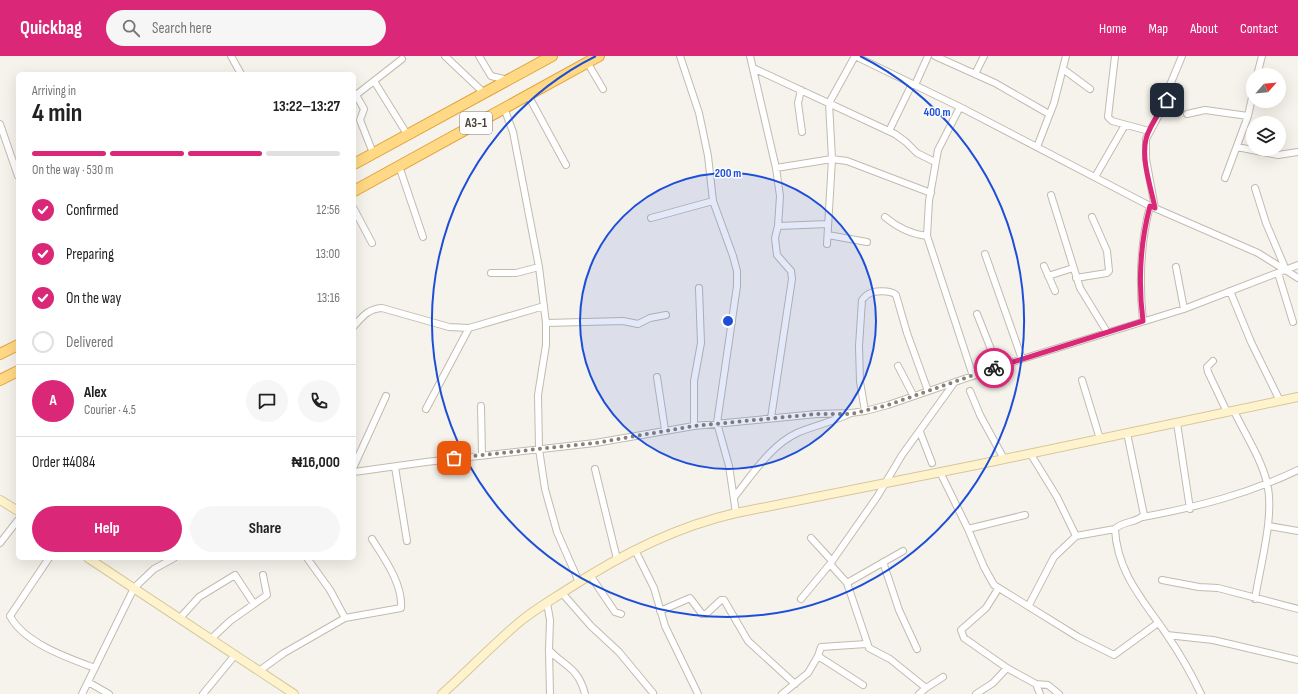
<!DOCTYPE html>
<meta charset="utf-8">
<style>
body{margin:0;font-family:"Sofia Sans Condensed",sans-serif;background:#f6f6f6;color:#222;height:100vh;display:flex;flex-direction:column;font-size:15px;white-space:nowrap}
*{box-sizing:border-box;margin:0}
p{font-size:13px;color:#767676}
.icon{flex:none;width:22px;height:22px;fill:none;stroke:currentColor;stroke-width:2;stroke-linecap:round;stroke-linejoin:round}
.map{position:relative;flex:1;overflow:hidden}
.details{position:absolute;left:16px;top:16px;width:340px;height:488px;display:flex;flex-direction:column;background:#fff;border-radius:6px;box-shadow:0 4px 16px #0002}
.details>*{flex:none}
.needle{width:26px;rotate:63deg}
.fabs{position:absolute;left:1246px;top:12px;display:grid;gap:8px}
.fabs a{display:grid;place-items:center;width:40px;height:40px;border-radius:50%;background:#fff;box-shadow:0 4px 16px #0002;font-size:20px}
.pin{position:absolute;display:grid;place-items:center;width:34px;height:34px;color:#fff;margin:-17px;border-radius:8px;box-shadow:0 2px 6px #0006}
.courier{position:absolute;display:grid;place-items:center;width:40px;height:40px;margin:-20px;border:3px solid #db2777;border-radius:50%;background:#fff;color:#222;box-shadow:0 1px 5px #0007}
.headline em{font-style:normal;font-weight:700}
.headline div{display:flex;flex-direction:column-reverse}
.headline{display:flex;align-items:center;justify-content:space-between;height:68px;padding:0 16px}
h1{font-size:26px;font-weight:700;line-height:30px}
.bar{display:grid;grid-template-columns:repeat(4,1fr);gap:6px 4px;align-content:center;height:48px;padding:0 16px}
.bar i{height:5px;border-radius:3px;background:#e0e0e0}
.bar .active{background:#db2777}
.bar p{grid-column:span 4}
.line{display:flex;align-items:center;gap:10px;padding:0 16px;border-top:1px solid #e0e0e0}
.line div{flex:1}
.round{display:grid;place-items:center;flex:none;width:42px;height:42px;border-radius:21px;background:#f6f6f6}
ol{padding:0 16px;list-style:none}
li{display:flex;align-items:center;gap:12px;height:44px}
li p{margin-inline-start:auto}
li .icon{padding:4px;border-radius:50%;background:#db2777;color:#fff;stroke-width:4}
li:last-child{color:#767676}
li i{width:22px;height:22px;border:2px solid #e0e0e0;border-radius:50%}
.primary-button{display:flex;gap:8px;margin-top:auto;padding:8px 16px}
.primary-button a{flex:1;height:46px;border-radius:24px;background:#db2777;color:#fff;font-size:16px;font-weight:700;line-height:46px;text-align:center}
.primary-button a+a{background:#f6f6f6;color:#222}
header{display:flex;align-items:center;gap:24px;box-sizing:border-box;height:56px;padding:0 20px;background:#db2777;color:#fff}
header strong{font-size:19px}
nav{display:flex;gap:22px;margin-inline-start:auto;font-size:14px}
.search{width:280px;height:36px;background:#f6f6f6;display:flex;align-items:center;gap:10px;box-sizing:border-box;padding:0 14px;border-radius:22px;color:#767676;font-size:15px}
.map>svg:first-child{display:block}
</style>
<header>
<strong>Quickbag</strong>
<div class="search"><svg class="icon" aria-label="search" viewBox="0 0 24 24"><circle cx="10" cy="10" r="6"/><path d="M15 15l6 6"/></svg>Search here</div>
<nav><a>Home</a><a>Map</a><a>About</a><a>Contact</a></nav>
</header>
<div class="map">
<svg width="1298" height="638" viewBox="0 0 1298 638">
<rect width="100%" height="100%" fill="#f6f3ec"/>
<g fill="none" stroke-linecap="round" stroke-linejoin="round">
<defs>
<path id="minor" d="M 231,0 L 241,18
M 445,0 L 484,37
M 479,0 L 491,20 L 508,24
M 680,0 L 699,57 L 708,100 L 713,145 L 733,200 L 737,215 L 737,230 L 717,367 L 729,410 L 736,457
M 750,0 L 776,112 L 780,140 L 778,170 L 775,182 L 777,199 L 791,215 L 792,223 L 771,362
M 855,0 L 960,51 L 1150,150 L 1258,197 L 1298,222
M 935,0 L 995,27 L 1049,58
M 1115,0 L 1108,61 L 1112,65 L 1149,75
M 587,6 L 603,33
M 753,12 L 895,78 L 906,86 L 917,97 L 935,106
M 1063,13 L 1090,33
M 975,18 L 984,0
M 1257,19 L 1262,0
M 374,25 L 407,78
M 915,29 L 928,0
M 801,34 L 798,47 L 802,76
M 528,39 L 566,109
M 960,51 L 938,94 L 929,145 L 927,180 L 973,320
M 504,52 L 513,76 L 539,211 L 546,267 L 546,289 L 538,339 L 539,393 L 545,433 L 557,476 L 579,526
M 1187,58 L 1205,54 L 1248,60 L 1253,37
M 0,68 L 18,120
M 889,75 L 912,28
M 1037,91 L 1054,47 L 1066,0
M 1237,91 L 1278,99 L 1298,96
M 373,97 L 360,64 L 364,53 L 356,39 L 402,3
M 399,110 L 423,181
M 776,112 L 832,103 L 847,105 L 931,137
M 1095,121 L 1125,69
M 1225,122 L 1248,60
M 1255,132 L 1266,167 L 1286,214
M 1051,139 L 1080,232 L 1107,276
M 1155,152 L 1146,103 L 1146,83 L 1167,44 L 1170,29 L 1182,0
M 354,153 L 372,187
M 885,161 C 898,172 910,178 927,180
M 651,162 L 713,145
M 778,170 L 828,168
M 828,179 L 867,186
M 827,188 L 832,103 L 829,47 L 855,0
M 985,198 L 1022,303
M 1044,210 L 1055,235
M 1176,211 L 1184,253
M 491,217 L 516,217 L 539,211
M 1278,217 L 1293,266
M 1048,220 L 1073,212
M 1076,222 L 1107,217 L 1109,215 L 1107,195 L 1092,161
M 1230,235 L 1251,286 L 1280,345
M 977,258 L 998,311
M 1143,265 C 1139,226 1140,188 1150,150
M 546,267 L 623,265 L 638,268 L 650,262 L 666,259
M 354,270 C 363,260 368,253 382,252 L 449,271 L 469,272 L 544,250
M 1213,305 L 1207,311 L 1208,316 L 1227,356
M 898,310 L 913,339
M 657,321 L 665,374
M 1082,324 L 1100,383
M 970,335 L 980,359 L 1004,403
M 481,350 L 482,399
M 426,353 L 469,272
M 865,355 L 860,326 L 859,290 L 862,244 C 864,242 865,240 867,239 C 873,234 891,234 896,239 L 907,277 L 928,335
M 1234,355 C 1245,378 1261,402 1267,427 C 1275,459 1260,510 1255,543
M 1177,367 L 1190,453
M 694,370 L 694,325 L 701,287 L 699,232
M 920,376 L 932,407
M 1127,377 L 1144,459 C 1137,467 1122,465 1115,473 C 1117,517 1144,545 1167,579 C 1180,598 1191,617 1201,638
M 1030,397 L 1057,441 L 1076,480
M 354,410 L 386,340
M 395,411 L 407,485
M 595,413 L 617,503
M 354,416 L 426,406 L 595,387 L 694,370 L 817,358 L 851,357 L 865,355 L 888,349 L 1022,303 L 1184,253 L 1298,209
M 940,416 L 968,473 L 984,511 L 994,529 L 1078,581 L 1114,599 L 1158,567
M 735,440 C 752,419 771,389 797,377 C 813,370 832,366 849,358
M 1143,461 C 1197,451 1248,438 1298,414
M 1269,470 L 1298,475
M 968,473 L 1025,459
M 811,482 L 832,505
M 0,487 L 18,464
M 635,494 L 654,532 L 665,570 L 698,638
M 49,502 L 10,560 C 24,587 68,602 95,612
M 883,506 L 899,554 L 917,593
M 830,508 L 847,527 L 869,592 L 890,603 L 926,632 L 943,621
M 590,519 L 615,556 L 621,558
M 1162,524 L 1199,531 L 1218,532 L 1298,553
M 847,527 L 903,495
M 998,533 L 986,552 L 961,574 L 964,582 L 1007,612 L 1036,628 L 1048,629 L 1059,638
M 562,537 L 591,570 L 619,596 L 653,637
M 801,543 L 830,508 L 877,441 L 902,399 L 954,327
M 547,547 L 550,564 L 549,594 L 550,638
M 1029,549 L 1054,501 L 1076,480 L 1115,473
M 660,555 L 690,542 L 702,558 L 706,558 L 721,544 L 724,544 L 748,585 L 795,628
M 180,562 L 199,541 L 235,519 L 254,548
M 345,562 L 401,552 C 403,528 384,502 372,483
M 1167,579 L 1213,584 L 1298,604
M 211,583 L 230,565 L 267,539 L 263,519
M 549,594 C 565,611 578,611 585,638
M 818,600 L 863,629
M 259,615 L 284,597 L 345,562 L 330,534 L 307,502
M 88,626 L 109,638
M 1036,628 L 1040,638
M 82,638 L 134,532 L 154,513 L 174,502
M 203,638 L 235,599
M 782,638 L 808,617 L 818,600 L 821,591 L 866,588
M 919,638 L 926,632
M 976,638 L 993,627 L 1007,612"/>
<path id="secondary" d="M 0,444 L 18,455
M 88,502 L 294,638
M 442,638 C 469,614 494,587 522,564 C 536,553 551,544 565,535 C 618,500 674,471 736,457 L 976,409 L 1298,341"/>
<path id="trunk" d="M 354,108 L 552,0
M 354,135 L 599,0
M 0,298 L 18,289
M 0,324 L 18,315"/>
</defs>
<!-- minor casing -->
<use href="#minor" stroke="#c2bbae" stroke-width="8"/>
<!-- secondary casing -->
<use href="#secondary" stroke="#d6c79b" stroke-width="10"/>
<!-- trunk casing -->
<use href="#trunk" stroke="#e0a43c" stroke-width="12"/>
<!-- minor -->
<use href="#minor" stroke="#fff" stroke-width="6"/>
<!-- secondary -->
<use href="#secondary" stroke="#fff3cd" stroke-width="8"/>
<!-- trunk -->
<use href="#trunk" stroke="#ffd985" stroke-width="10"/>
</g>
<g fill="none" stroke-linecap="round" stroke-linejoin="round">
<!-- done -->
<path stroke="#878178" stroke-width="4" stroke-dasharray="0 7.2" d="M 454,402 L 595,387 L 694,370 L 816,358 L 851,358 L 888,349 L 994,312"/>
<!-- route -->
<path stroke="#db2777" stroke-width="5" d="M 994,312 L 1143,265 C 1138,226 1140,188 1150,150 L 1155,152 C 1151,131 1141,104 1146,83 C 1149,70 1160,56 1167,44"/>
</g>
<!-- distance rings -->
<circle cx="728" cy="265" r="148" fill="#1d4ed8" fill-opacity=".12"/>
<g fill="none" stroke="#1d4ed8" stroke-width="2">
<circle cx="728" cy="265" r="148"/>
<path d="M860 0A296 296 0 1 1 596 0"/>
</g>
<g text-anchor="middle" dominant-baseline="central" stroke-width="3" stroke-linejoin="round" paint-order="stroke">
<!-- shield labels -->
<rect fill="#fff" stroke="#817c74" stroke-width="1" x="460" y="56" width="32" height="22" rx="3"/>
<g font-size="13" font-weight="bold" fill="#4b4439">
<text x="476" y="67">A3-1</text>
</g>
</g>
<circle cx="728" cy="265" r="6" fill="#1d4ed8" stroke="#fff" stroke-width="2"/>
<g font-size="12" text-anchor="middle" font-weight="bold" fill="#1d4ed8" stroke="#fff" stroke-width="3" stroke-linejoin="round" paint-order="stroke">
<text x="937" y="60">400 m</text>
<text x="728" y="121">200 m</text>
</g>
</svg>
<div class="fabs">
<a><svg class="needle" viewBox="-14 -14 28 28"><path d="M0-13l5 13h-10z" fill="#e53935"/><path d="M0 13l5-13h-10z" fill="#767676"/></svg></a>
<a><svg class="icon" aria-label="layers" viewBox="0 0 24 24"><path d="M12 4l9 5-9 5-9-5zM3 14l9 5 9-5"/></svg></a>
</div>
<div class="pin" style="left:454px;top:402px;background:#ea580c"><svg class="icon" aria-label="bag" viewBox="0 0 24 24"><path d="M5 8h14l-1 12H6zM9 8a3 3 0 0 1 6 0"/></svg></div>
<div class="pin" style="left:1167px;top:44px;background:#1f2937"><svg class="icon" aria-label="home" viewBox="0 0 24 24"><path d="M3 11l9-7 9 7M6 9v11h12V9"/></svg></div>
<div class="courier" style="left:994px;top:312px"><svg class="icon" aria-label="bike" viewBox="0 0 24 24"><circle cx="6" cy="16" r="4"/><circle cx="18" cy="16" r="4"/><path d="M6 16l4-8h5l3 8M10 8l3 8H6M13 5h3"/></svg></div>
<section class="details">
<div class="headline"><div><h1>4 min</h1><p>Arriving in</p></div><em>13:22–13:27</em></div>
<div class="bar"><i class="active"></i><i class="active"></i><i class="active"></i><i></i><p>On the way · 530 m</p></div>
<ol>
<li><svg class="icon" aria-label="check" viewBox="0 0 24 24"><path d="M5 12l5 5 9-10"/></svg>Confirmed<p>12:56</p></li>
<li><svg class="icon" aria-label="check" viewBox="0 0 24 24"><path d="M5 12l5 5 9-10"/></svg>Preparing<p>13:00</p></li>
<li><svg class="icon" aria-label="check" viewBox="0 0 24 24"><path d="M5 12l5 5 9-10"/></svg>On the way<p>13:16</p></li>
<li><i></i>Delivered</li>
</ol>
<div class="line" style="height:72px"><b class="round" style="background:#db2777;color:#fff">A</b><div><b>Alex</b><p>Courier · 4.5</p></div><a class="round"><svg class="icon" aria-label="chat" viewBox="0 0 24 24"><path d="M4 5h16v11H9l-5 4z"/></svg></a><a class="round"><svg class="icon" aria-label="phone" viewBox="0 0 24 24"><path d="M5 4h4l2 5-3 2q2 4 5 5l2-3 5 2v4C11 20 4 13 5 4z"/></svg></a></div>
<div class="line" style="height:52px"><div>Order #4084</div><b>₦16,000</b></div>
<div class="primary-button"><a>Help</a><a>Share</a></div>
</section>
</div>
